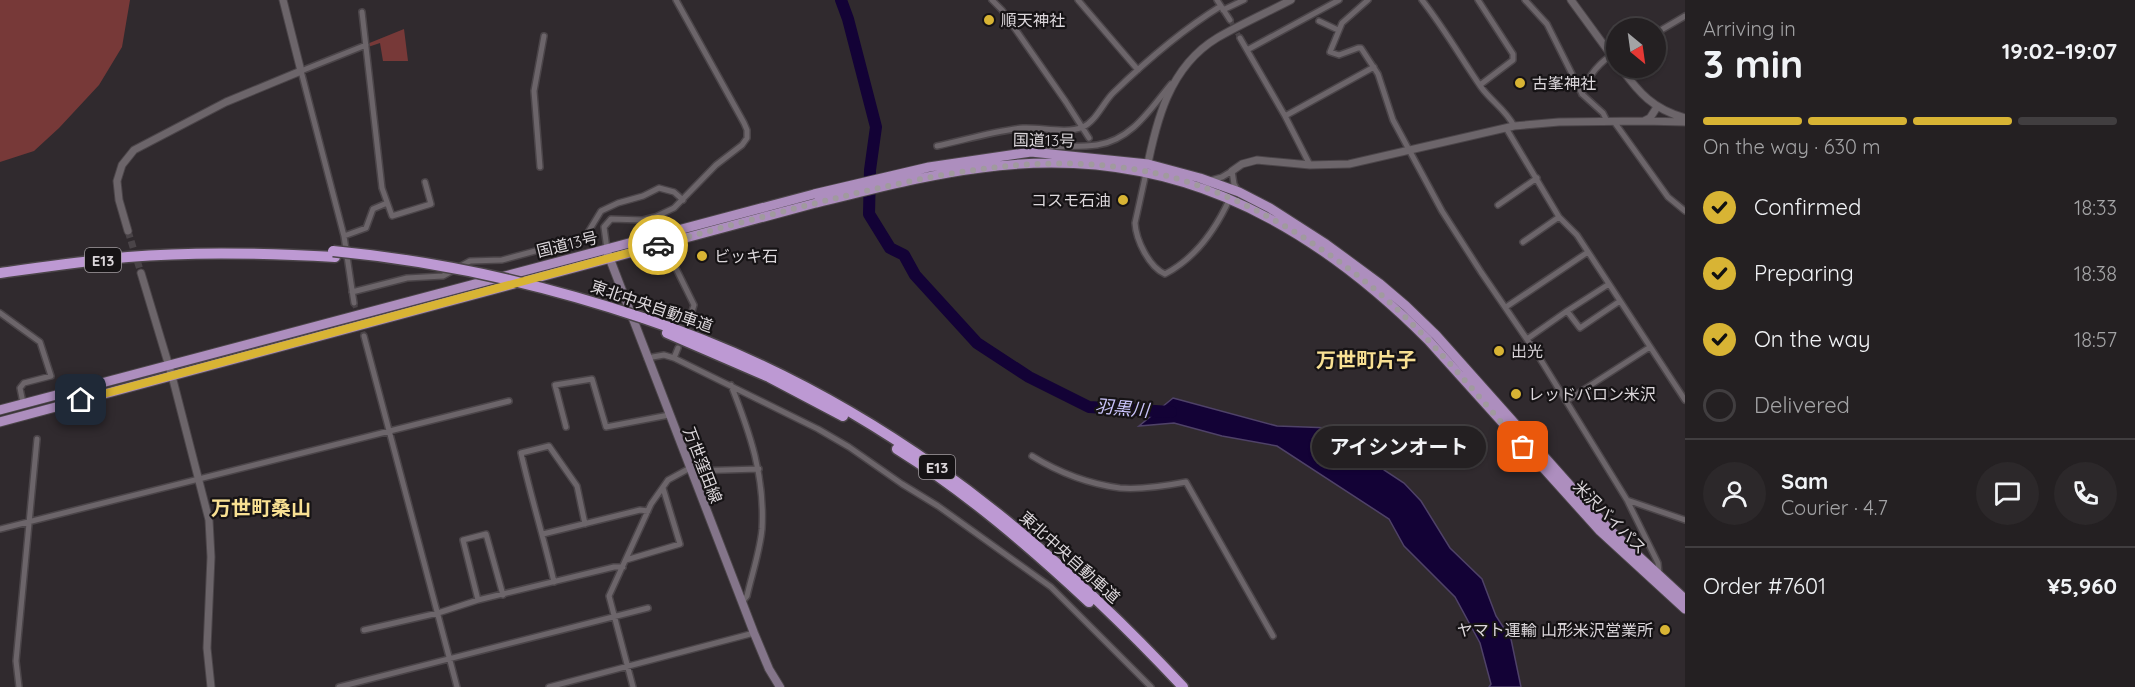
<!DOCTYPE html>
<meta charset="utf-8">
<style>
body{margin:0;font-family:Quicksand,"Noto Sans JP",sans-serif;background:#2c282a;color:#f1f3f6;height:100vh;display:flex;flex-direction:column;font-size:22px;white-space:nowrap}
*{box-sizing:border-box;margin:0}
p{font-size:20px;color:#a3a3a5}
.icon{flex:none;width:33px;height:33px;fill:none;stroke:currentColor;stroke-width:2;stroke-linecap:round;stroke-linejoin:round}
.map{position:relative;flex:1;overflow:hidden}
.drawer{display:flex;flex-direction:column;background:#242022;width:450px}
.drawer>*{flex:none}
.needle{width:39px;rotate:151deg}
.controls{position:absolute;left:1606px;top:18px;display:grid;gap:12px}
.controls a{display:grid;place-items:center;width:60px;height:60px;border-radius:50%;background:#242022;box-shadow:0 2px 4px #0004,0 0 0 2px #413e40;font-size:30px}
.pin{position:absolute;display:grid;place-items:center;width:51px;height:51px;color:#fff;margin:-26px;border-radius:12px;box-shadow:0 3px 9px #0006}
.courier{position:absolute;display:grid;place-items:center;width:60px;height:60px;margin:-30px;border:4px solid #d8b434;border-radius:50%;background:#fff;color:#222;box-shadow:0 2px 8px #0007}
.bubble{position:absolute;height:42px;border-radius:21px;background:#242022;box-shadow:0 2px 4px #0004,0 0 0 2px #413e40;font-size:20px;font-weight:700;line-height:42px;text-align:center}
.headline em{font-style:normal;font-weight:700}
.headline div{display:flex;flex-direction:column-reverse}
.headline{display:flex;align-items:center;justify-content:space-between;height:102px;padding:0 18px}
h1{font-size:39px;font-weight:700;line-height:45px}
.bar{display:grid;grid-template-columns:repeat(4,1fr);gap:9px 6px;align-content:center;height:72px;padding:0 18px}
.bar i{height:8px;border-radius:4px;background:#413e40}
.bar .on{background:#d8b434}
.bar p{grid-column:span 4}
.line{display:flex;align-items:center;gap:15px;padding:0 18px;border-top:2px solid #413e40}
.line div{flex:1}
.round{display:grid;place-items:center;flex:none;width:63px;height:63px;border-radius:32px;background:#2c282a}
ol{padding:0 18px;list-style:none}
li{display:flex;align-items:center;gap:18px;height:66px}
li p{margin-inline-start:auto}
li .icon{padding:6px;border-radius:50%;background:#d8b434;color:#111;stroke-width:4}
li:last-child{color:#a3a3a5}
li i{width:33px;height:33px;border:3px solid #413e40;border-radius:50%}
main{display:flex;flex:1;min-height:0}
.map>svg:first-child{display:block}
</style>
<main>
<div class="map">
<svg width="1685" height="687" viewBox="0 0 1685 687">
<rect width="100%" height="100%" fill="#302a2e"/>
<!-- green -->
<path fill="#773938" d="M 0,0 L 130,0 L 122,47 L 99,85 L 59,128 L 34,151 L 0,162 Z
M 404,29 L 408,61 L 383,61 L 380,43 L 368,47 L 367,44 Z"/>
<!-- water -->
<path fill="#130236" stroke="#4f4268" stroke-width="1.5" d="M 1173,398 L 1277,426 L 1332,428 L 1371,448 L 1384,470 L 1404,483 L 1421,501 L 1450,548 L 1482,579 L 1496,616 L 1511,639 L 1521,687 L 1489,687 L 1491,684 L 1480,643 L 1455,597 L 1404,546 L 1389,519 L 1277,446 L 1222,436 L 1174,423 L 1139,426 Z"/>
<g fill="none" stroke-linecap="round" stroke-linejoin="round">
<!-- river -->
<path stroke="#130236" stroke-width="12" d="M 841,0 L 848,19 L 876,127 L 870,170 L 869,214 L 890,248 L 904,255 L 915,275 L 977,343 L 1029,377 L 1089,407 L 1171,412"/>
<!-- minor-tunnel -->
<path stroke="#4a4448" stroke-width="5" stroke-dasharray="5 2.5" stroke-linecap="butt" d="M 1230,20 L 1240,38
M 354,303 L 364,336"/>
<!-- tertiary-tunnel -->
<path stroke="#4a4448" stroke-width="7" stroke-dasharray="7 3.5" stroke-linecap="butt" d="M 128,231 L 141,273"/>
<defs>
<path id="minor" d="M 992,0 L 1002,10 L 1066,102 L 1089,138
M 1078,0 L 1138,70
M 1217,0 L 1230,20
M 1368,0 L 1342,23 L 1330,52 L 1339,55 L 1358,48 L 1361,48 L 1378,74 L 1393,120 L 1442,211 L 1481,272 L 1539,357 L 1627,500 L 1658,563 L 1659,574
M 1422,0 C 1444,28 1461,58 1481,87 C 1491,101 1506,110 1514,126
M 1478,0 L 1513,54 L 1513,60 L 1480,85
M 1525,0 L 1547,24 L 1582,94 L 1603,113 L 1607,121
M 1223,10 L 1244,0
M 362,12 L 382,188 L 392,216 L 431,204 L 425,182
M 1319,21 L 1338,30
M 1656,33 L 1685,16
M 1240,38 L 1285,116 L 1310,165
M 1247,50 L 1339,0
M 1582,94 C 1588,76 1600,61 1617,52
M 1285,116 L 1374,67
M 1615,123 L 1668,197 L 1685,211
M 1506,128 L 1559,217 L 1577,235 L 1685,400
M 937,146 C 965,140 994,131 1023,128 C 1042,127 1065,134 1083,127 C 1096,121 1103,103 1113,93 C 1146,61 1182,30 1221,6
M 1031,150 C 1053,144 1076,148 1097,145 C 1132,140 1151,108 1171,84
M 540,167 L 534,91 L 544,36
M 1146,173 L 1135,223 C 1136,240 1149,267 1165,274 C 1196,258 1216,229 1230,198
M 1211,180 L 1222,177 L 1232,171 L 1234,184 L 1238,191
M 1498,205 L 1537,178
M 344,236 L 366,228 L 373,209 L 387,203
M 1523,242 L 1559,217
M 664,244 L 694,305 L 689,321
M 607,249 L 604,227 L 611,219 L 643,220 L 655,217 L 674,208 L 716,165 L 742,145 L 747,138 L 747,130 L 744,123 L 676,0
M 1609,284 L 1567,311 L 1580,328 L 1620,301
M 352,292 L 407,278 L 443,276 L 470,261 L 502,260 L 580,239 L 587,234 L 601,211 L 618,203 L 643,196 L 659,188 L 674,192 L 683,200
M 354,303 L 344,236 L 301,71 L 366,45
M 1506,307 L 1588,252
M 0,313 L 40,342 L 51,376 L 24,383 L 20,388 L 23,403
M 364,336 L 457,687
M 1527,339 L 1567,311
M 647,358 L 664,355 L 674,358 L 818,429 L 849,447 L 902,484 L 938,506 L 1051,587 L 1151,687
M 674,358 L 678,348
M 731,385 C 750,433 765,476 762,529 C 760,551 752,574 747,596 L 742,602
M 1566,401 L 1650,347
M 566,427 L 555,385 L 592,379 L 606,427 L 669,415
M 1032,456 C 1058,472 1089,484 1120,488 C 1141,490 1165,486 1186,482 L 1273,636
M 691,471 L 759,469
M 1627,500 L 1685,520
M 0,529 L 509,401
M 543,534 L 640,510 L 648,511
M 626,560 L 680,544 L 663,488
M 554,582 C 544,539 531,497 521,453 L 549,446 L 577,486 L 585,524
M 478,600 L 463,540 L 486,534 L 503,595
M 364,630 L 438,613 L 478,600 L 614,567 L 623,567
M 19,687 L 16,661 L 37,439
M 339,687 L 648,608
M 549,687 L 754,633
M 633,687 L 609,596 L 651,504 L 668,480 L 690,468"/>
<path id="tertiary" d="M 1571,0 L 1617,63
M 1621,68 C 1639,93 1653,109 1685,118
M 1644,121 L 1685,122
M 1232,171 L 1242,164 L 1257,160 L 1310,165 L 1349,164 L 1514,126 L 1559,122 L 1644,121 L 1650,118 L 1657,107
M 1146,173 C 1156,121 1169,67 1217,38 C 1241,24 1266,13 1291,0
M 128,231 L 119,200 L 117,181 L 122,165 L 134,150 L 226,102 L 301,71 L 283,0
M 141,273 L 172,376 L 209,520 L 211,557 L 207,648 L 211,687"/>
<path id="secondary" d="M 608,254 L 754,633 L 769,669 L 780,687"/>
<path id="trunk" d="M 0,410 L 814,194 L 929,167 L 1031,152 L 1148,164 L 1200,178 L 1239,192 L 1270,208 L 1326,244 L 1379,283 L 1406,306 L 1436,335 L 1607,527 L 1685,599
M 0,422 L 816,203 C 871,190 925,175 981,168 C 1162,143 1302,214 1428,340 L 1600,531 L 1685,609"/>
<path id="motorway" d="M 0,273 C 43,267 85,261 128,257 C 197,251 266,253 335,257
M 643,318 C 860,390 1029,522 1183,687
M 667,333 L 769,377 L 843,416
M 897,449 C 966,492 1029,546 1089,602"/>
</defs>
<!-- minor casing -->
<use href="#minor" stroke="#4b4549" stroke-width="8"/>
<!-- tertiary casing -->
<use href="#tertiary" stroke="#4b4549" stroke-width="9"/>
<!-- secondary casing -->
<use href="#secondary" stroke="#4b4549" stroke-width="10"/>
<!-- trunk casing -->
<use href="#trunk" stroke="#4b4549" stroke-width="11"/>
<!-- motorway casing -->
<use href="#motorway" stroke="#4b4549" stroke-width="13"/>
<!-- minor -->
<use href="#minor" stroke="#6c656a" stroke-width="5"/>
<!-- tertiary -->
<use href="#tertiary" stroke="#6c656a" stroke-width="7"/>
<!-- secondary -->
<use href="#secondary" stroke="#84758a" stroke-width="8"/>
<!-- trunk -->
<use href="#trunk" stroke="#ad8ebe" stroke-width="9"/>
<!-- motorway -->
<use href="#motorway" stroke="#bd99d3" stroke-width="10"/>
<defs>
<path id="motorway-bridge" d="M 333,251 C 440,261 542,284 643,318"/>
</defs>
<!-- motorway-bridge casing -->
<use href="#motorway-bridge" stroke="#4b4549" stroke-width="13" stroke-linecap="butt"/>
<!-- motorway-bridge -->
<use href="#motorway-bridge" stroke="#bd99d3" stroke-width="10"/>
</g>
<g fill="none" stroke-linecap="round" stroke-linejoin="round">
<!-- done -->
<path stroke="#a09a9e" stroke-width="6" stroke-dasharray="0 10.8" d="M 658,245 C 724,227 791,209 857,193 C 961,169 1061,150 1167,176 C 1241,195 1313,239 1372,287 C 1428,334 1475,393 1523,447"/>
<!-- route -->
<path stroke="#d8b434" stroke-width="8" d="M 81,400 L 658,245"/>
</g>
<!-- markers -->
<g fill="#d8b434" stroke="#161315" stroke-width="2">
<circle cx="989" cy="20" r="6"/>
<circle cx="1520" cy="83" r="6"/>
<circle cx="1123" cy="200" r="6"/>
<circle cx="702" cy="256" r="6"/>
<circle cx="1499" cy="351" r="6"/>
<circle cx="1516" cy="394" r="6"/>
<circle cx="1665" cy="630" r="6"/>
</g>
<g text-anchor="middle" dominant-baseline="central" stroke-width="4.5" stroke-linejoin="round" paint-order="stroke">
<!-- shield labels -->
<g fill="#161315" stroke="#a19ca0" stroke-width="1.5">
<rect x="85" y="248" width="36" height="24" rx="4.5"/>
<rect x="919" y="455" width="36" height="24" rx="4.5"/>
</g>
<g font-size="15" font-weight="bold" fill="#dcd7db">
<text x="103" y="260">E13</text>
<text x="937" y="467">E13</text>
</g>
<!-- poi labels -->
<g font-size="16" fill="#dcd7db" stroke="#161315" text-anchor="start">
<text x="1001" y="20">順天神社</text>
<text x="1532" y="83">古峯神社</text>
<text x="1111" y="200" text-anchor="end">コスモ石油</text>
<text x="714" y="256">ビッキ石</text>
<text x="1511" y="351">出光</text>
<text x="1528" y="394">レッドバロン米沢</text>
<text x="1653" y="630" text-anchor="end">ヤマト運輸 山形米沢営業所</text>
</g>
<!-- street labels -->
<g font-size="16" fill="#dcd7db" stroke="#161315">
<text transform="translate(1044 140) rotate(1)">国道13号</text>
<text transform="translate(567 244) rotate(-14)">国道13号</text>
<text transform="translate(652 306) rotate(19)">東北中央自動車道</text>
<text transform="translate(703 465) rotate(69)">万世窪田線</text>
<text transform="translate(1610 517) rotate(45)">米沢バイパス</text>
<text transform="translate(1070 557) rotate(42)">東北中央自動車道</text>
</g>
<!-- water labels -->
<g font-size="18" font-style="italic" fill="#c8c2f8" stroke="#161315">
<text transform="translate(1122 408) rotate(5)">羽黒川</text>
</g>
<!-- quarter labels -->
<g font-size="20" font-weight="bold" fill="#f8e093" stroke="#161315">
<text x="1366" y="359">万世町片子</text>
<text x="261" y="507">万世町桑山</text>
</g>
</g>
</svg>
<div class="controls">
<a><svg class="needle" viewBox="-14 -14 28 28"><path d="M0-13l5 13h-10z" fill="#e53935"/><path d="M0 13l5-13h-10z" fill="#a3a3a5"/></svg></a>
</div>
<div class="pin" style="left:1523px;top:447px;background:#ea580c"><svg class="icon" aria-label="bag" viewBox="0 0 24 24"><path d="M5 8h14l-1 12H6zM9 8a3 3 0 0 1 6 0"/></svg></div>
<div class="pin" style="left:81px;top:400px;background:#1f2937"><svg class="icon" aria-label="home" viewBox="0 0 24 24"><path d="M3 11l9-7 9 7M6 9v11h12V9"/></svg></div>
<div class="courier" style="left:658px;top:245px"><svg class="icon" aria-label="car" viewBox="0 0 24 24"><path d="M5 17H2v-5l4-1 3-4h7l3 4 3 1v5h-3M9 17h6M6 11h13"/><circle cx="7" cy="17" r="2"/><circle cx="17" cy="17" r="2"/></svg></div>
<div class="bubble" style="left:1312px;top:426px;width:174px">アイシンオート</div>
</div>
<section class="drawer">
<div class="headline"><div><h1>3 min</h1><p>Arriving in</p></div><em>19:02–19:07</em></div>
<div class="bar"><i class="on"></i><i class="on"></i><i class="on"></i><i></i><p>On the way · 630 m</p></div>
<ol>
<li><svg class="icon" aria-label="check" viewBox="0 0 24 24"><path d="M5 12l5 5 9-10"/></svg>Confirmed<p>18:33</p></li>
<li><svg class="icon" aria-label="check" viewBox="0 0 24 24"><path d="M5 12l5 5 9-10"/></svg>Preparing<p>18:38</p></li>
<li><svg class="icon" aria-label="check" viewBox="0 0 24 24"><path d="M5 12l5 5 9-10"/></svg>On the way<p>18:57</p></li>
<li><i></i>Delivered</li>
</ol>
<div class="line" style="height:108px"><a class="round"><svg class="icon" aria-label="person" viewBox="0 0 24 24"><circle cx="12" cy="8" r="4"/><path d="M4 21q1-7 8-7t8 7"/></svg></a><div><b>Sam</b><p>Courier · 4.7</p></div><a class="round"><svg class="icon" aria-label="chat" viewBox="0 0 24 24"><path d="M4 5h16v11H9l-5 4z"/></svg></a><a class="round"><svg class="icon" aria-label="phone" viewBox="0 0 24 24"><path d="M5 4h4l2 5-3 2q2 4 5 5l2-3 5 2v4C11 20 4 13 5 4z"/></svg></a></div>
<div class="line" style="height:78px"><div>Order #7601</div><b>¥5,960</b></div>
</section>
</main>
